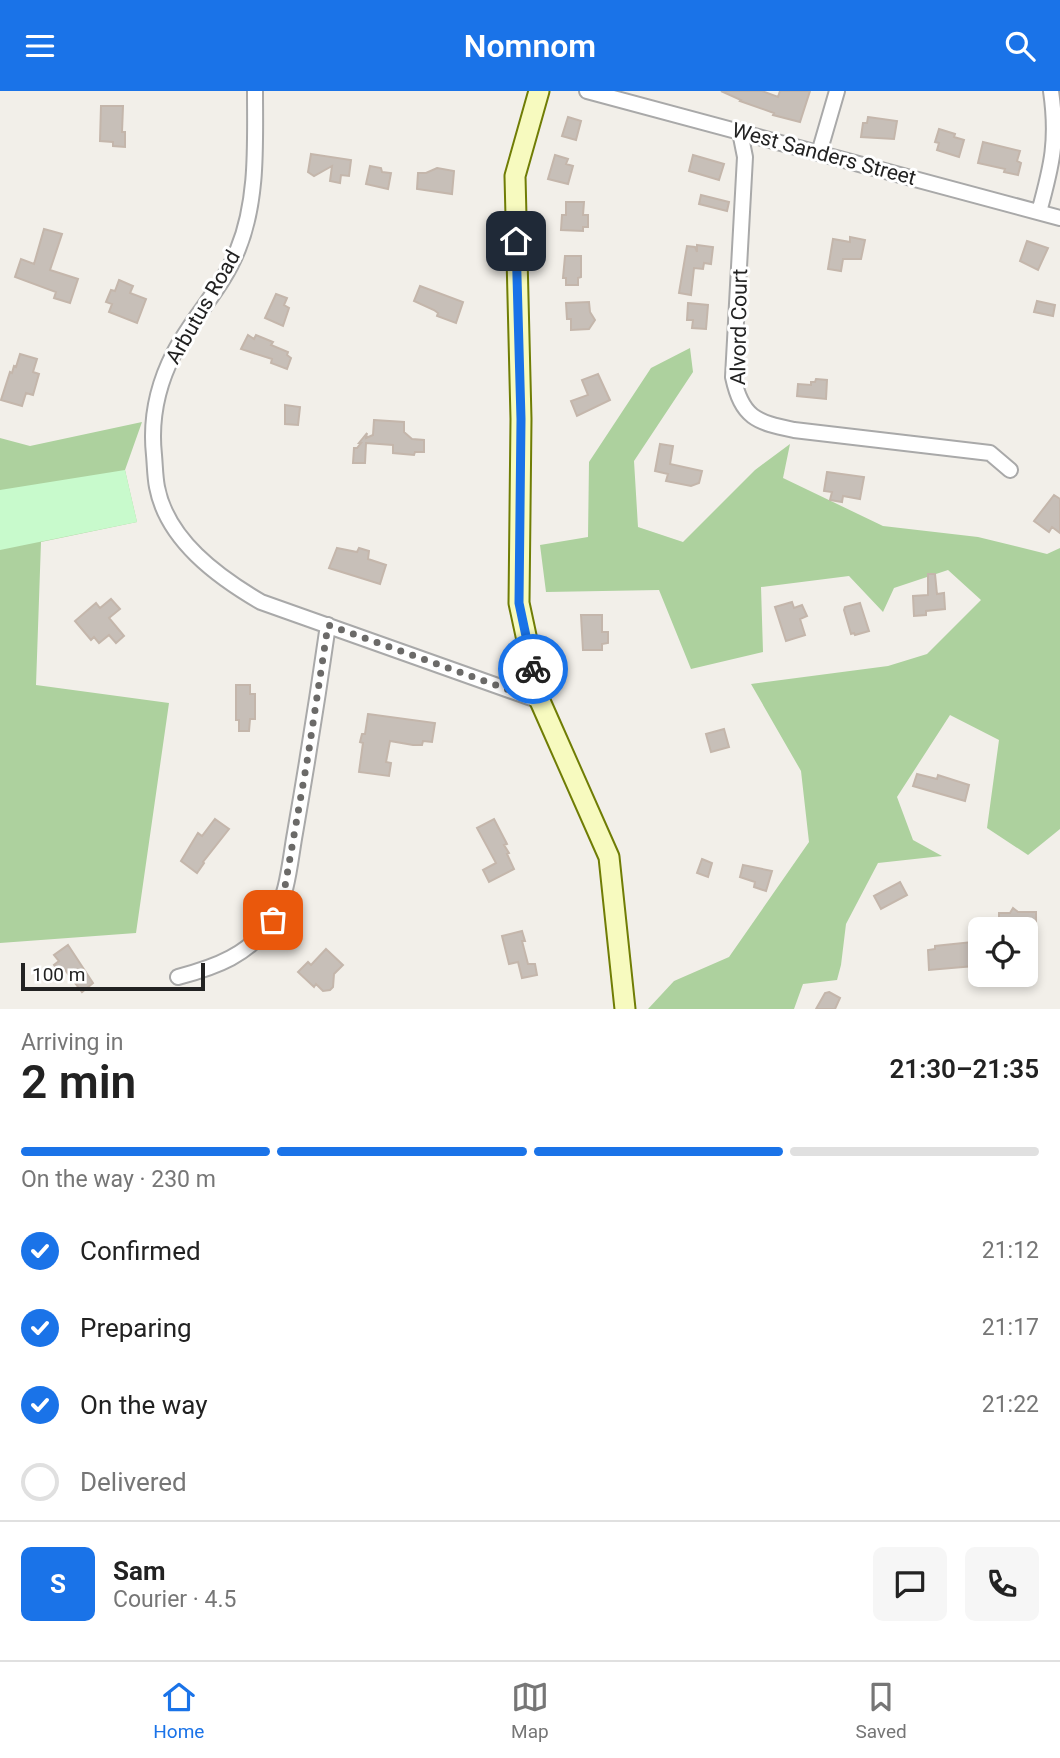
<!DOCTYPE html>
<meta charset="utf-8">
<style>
body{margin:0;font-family:Roboto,sans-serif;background:#f6f6f6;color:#222;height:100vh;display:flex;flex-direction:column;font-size:26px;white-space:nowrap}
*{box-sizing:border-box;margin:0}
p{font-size:23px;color:#767676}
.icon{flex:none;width:38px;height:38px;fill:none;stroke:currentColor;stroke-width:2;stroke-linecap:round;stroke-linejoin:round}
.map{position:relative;height:918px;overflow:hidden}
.panel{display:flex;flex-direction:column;background:#fff;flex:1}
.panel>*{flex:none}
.controls{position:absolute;left:968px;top:826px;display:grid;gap:14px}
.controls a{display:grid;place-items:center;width:70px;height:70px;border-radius:10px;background:#fff;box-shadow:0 4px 10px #0003;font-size:35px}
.scale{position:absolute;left:21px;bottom:18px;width:184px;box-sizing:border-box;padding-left:7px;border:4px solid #222;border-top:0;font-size:19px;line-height:24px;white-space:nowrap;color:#222;-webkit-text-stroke:5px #fff;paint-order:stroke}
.pin{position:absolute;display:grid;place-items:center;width:60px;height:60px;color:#fff;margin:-30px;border-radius:14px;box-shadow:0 4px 10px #0006}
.courier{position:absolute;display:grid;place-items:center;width:70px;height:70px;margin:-35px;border:5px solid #1a73e8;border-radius:50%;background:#fff;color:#222;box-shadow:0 2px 9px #0007}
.overview em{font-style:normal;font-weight:600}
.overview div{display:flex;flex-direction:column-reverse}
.overview{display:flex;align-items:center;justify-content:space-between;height:119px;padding:0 21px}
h1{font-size:46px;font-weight:600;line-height:52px}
.bar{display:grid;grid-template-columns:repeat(4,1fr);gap:10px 7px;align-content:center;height:84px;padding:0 21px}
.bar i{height:9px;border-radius:5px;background:#e0e0e0}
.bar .active{background:#1a73e8}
.bar p{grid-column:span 4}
.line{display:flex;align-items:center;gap:18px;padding:0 21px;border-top:2px solid #e0e0e0}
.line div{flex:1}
.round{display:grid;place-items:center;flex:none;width:74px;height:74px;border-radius:10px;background:#f6f6f6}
ol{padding:0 21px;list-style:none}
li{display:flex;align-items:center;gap:21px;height:77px}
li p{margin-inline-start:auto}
li .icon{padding:7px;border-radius:50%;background:#1a73e8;color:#fff;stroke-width:4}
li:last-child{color:#767676}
li i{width:38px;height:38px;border:4px solid #e0e0e0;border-radius:50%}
header{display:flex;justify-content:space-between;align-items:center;height:91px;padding:0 21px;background:#1a73e8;color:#fff;font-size:32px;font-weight:600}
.menu{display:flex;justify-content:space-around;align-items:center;height:98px;border-top:2px solid #e0e0e0;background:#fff;font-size:19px;color:#767676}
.menu a{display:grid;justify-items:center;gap:4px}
.menu .active{color:#1a73e8}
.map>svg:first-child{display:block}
</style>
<header><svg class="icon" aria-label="menu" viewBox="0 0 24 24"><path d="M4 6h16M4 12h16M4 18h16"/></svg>Nomnom<svg class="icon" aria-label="search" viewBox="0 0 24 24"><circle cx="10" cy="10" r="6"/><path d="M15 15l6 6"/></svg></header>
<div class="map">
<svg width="1060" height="918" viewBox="0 0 1060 918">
<rect width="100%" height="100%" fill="#f2efe9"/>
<!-- forest -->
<path fill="#add19e" d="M 690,257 L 693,281 L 634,370 L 638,436 L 683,451 L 755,379 L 790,353 L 783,387 L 883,435 L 978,446 L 1047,463 L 1060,457 L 1060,738 L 1028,764 L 987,737 L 999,649 L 950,624 L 897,706 L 913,749 L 942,765 L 878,772 L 846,833 L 841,874 L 837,889 L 803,893 L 794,918 L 648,918 L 674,890 L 729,866 L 809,751 L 801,680 L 751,593 L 888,575 L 927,563 L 981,509 L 948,479 L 894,497 L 883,521 L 849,485 L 761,496 L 763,561 L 691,578 L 659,499 L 546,501 L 540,454 L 588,446 L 589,371 L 651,277 Z
M 142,331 L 125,379 L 137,431 L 41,451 L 36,594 L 169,612 L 136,842 L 0,852 L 0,347 L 30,355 Z"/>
<!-- park -->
<path fill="#c8facc" d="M 125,379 L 137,431 L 0,459 L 0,399 Z"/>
<!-- building -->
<path fill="#c7bfb8" stroke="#c4b6ab" stroke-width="2" d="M 721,0 L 762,0 L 778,6 L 780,0 L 810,0 L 800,31 L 773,24 L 774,22 L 740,10 L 741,9 Z
M 101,15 L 123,15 L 122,41 L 125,41 L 125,56 L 113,55 L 113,51 L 100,50 Z
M 568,26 L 581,30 L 576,49 L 562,45 Z
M 868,26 L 897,30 L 894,48 L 861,46 L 863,32 L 867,32 Z
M 939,38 L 955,43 L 954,46 L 964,49 L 959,66 L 937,59 L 939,52 L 935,51 Z
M 983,51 L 1020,60 L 1017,70 L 1021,72 L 1018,84 L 1004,81 L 1005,78 L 978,72 Z
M 311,63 L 351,69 L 349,85 L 341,84 L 340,92 L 330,90 L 332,75 L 314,85 L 308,81 Z
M 555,64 L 568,68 L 566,73 L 573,75 L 568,93 L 548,88 Z
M 693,64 L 724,73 L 719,89 L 689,80 Z
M 370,75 L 381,77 L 382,81 L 391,82 L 388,98 L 366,93 Z
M 437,77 L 454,80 L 452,103 L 417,98 L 418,82 L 426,82 Z
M 701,104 L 729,111 L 727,120 L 699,113 Z
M 566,111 L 584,111 L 583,124 L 588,124 L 588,136 L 583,136 L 583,140 L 561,139 L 562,124 L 566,124 Z
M 44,138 L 62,143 L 50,179 L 78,188 L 70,212 L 54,207 L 56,201 L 15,186 L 21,168 L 34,173 Z
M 850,146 L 865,149 L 861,168 L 843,168 L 841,180 L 828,178 L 833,148 L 850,151 Z
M 1027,150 L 1048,157 L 1038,179 L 1020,170 Z
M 697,154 L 713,156 L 711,173 L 704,172 L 703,178 L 694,177 L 691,204 L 679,202 L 687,155 L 695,156 L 697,161 Z
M 565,165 L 581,165 L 581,186 L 578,187 L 578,194 L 566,194 L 566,187 L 563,187 Z
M 119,189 L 133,195 L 130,202 L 146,208 L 137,232 L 109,221 L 112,213 L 106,211 L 111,199 L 115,200 Z
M 420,195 L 463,211 L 456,232 L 437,225 L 438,222 L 434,219 L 414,210 Z
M 276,203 L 287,207 L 284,214 L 289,217 L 283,235 L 265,227 Z
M 1037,210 L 1055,214 L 1053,225 L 1034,221 Z
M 589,211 L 590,221 L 595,229 L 589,238 L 571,239 L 571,228 L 567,228 L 566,212 Z
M 688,212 L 708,214 L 706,238 L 692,237 L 693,229 L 687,229 Z
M 248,244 L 254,248 L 256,244 L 273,251 L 271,254 L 288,261 L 287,264 L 291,267 L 287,278 L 271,272 L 272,268 L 241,258 Z
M 20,263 L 37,268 L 33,281 L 39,283 L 33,304 L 26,302 L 22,315 L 1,309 L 10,281 L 12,282 L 14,275 L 16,276 Z
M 598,283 L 610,309 L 577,325 L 571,310 L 588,304 L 582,289 Z
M 816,288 L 827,289 L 826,308 L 797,305 L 798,293 L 811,294 L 811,291 L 815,291 Z
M 285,314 L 300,316 L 298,334 L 285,333 Z
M 374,329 L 404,331 L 404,341 L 412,348 L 424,349 L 424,361 L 415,361 L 414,364 L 393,362 L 393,354 L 366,352 L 365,372 L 353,372 L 354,357 L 357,357 L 361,352 L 359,352 L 367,342 L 366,347 L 373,344 Z
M 660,353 L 673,355 L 670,373 L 702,380 L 699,392 L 691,395 L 666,390 L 668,383 L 655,380 Z
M 827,381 L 864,386 L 860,408 L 843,405 L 842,411 L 830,409 L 832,401 L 824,400 Z
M 1054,404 L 1060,408 L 1060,442 L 1052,436 L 1049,441 L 1034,430 Z
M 337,457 L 357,461 L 359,457 L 369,460 L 368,468 L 386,474 L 380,493 L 329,477 Z
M 928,483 L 935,483 L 937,503 L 944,502 L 945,518 L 926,520 L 926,524 L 914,525 L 913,505 L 928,504 Z
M 111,508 L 120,518 L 109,527 L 124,545 L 116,552 L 109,544 L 99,552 L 94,546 L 91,549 L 75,530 L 96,512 L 100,517 Z
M 792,511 L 794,517 L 802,514 L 807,525 L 800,528 L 805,544 L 786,550 L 775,516 Z
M 860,512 L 869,540 L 855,544 L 854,542 L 851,543 L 844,519 L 845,516 Z
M 581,524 L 602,524 L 602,541 L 608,541 L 608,552 L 602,553 L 602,559 L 583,559 Z
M 236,594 L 250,594 L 250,603 L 255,603 L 255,628 L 250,628 L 249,640 L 239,640 L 239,629 L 236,629 Z
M 368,623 L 435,632 L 432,651 L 423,650 L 422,654 L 413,654 L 390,650 L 386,671 L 391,672 L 389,685 L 359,681 L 363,652 L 360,651 L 362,643 L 365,643 Z
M 724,638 L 729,656 L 711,661 L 706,643 Z
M 917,683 L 937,688 L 938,684 L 969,694 L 965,710 L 913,695 Z
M 215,728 L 229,738 L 203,771 L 204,772 L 197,782 L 181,770 L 198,742 L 202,745 Z
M 494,728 L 507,753 L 504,754 L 509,762 L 507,763 L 514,778 L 489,791 L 483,779 L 496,772 L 477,737 Z
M 702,768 L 712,772 L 708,786 L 697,782 Z
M 743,774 L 772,780 L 766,800 L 754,796 L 755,791 L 740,786 Z
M 900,791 L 907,804 L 881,818 L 874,805 Z
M 1013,817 L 1018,821 L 1036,821 L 1036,845 L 1026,845 L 1026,838 L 999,838 L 999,822 L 1010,822 Z
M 522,840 L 525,850 L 522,850 L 528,873 L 535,873 L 537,884 L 522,887 L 518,871 L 509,873 L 502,845 Z
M 972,851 L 974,875 L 929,879 L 928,859 L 935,858 L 935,855 Z
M 68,854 L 93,892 L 82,901 L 65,879 L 61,882 L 54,874 L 59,870 L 54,864 Z
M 326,858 L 343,874 L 334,883 L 333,896 L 330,899 L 323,900 L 316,893 L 314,896 L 298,881 L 308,871 L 311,874 Z
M 829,901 L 840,907 L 835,918 L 816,918 L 825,902 Z"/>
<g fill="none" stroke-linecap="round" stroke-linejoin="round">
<defs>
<path id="minor" d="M 255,0 C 255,52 258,109 238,158 C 223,197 193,225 174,262 C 157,295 150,327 154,364 C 155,375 155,386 157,396 C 167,449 218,486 261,511 L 540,610
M 587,0 L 1060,127
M 740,41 L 745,66 L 733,286 C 742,327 756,331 794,339 L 990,362 L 1010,379
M 819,62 L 837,0
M 1039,121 C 1052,74 1058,49 1051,0
M 178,886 C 216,876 249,864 272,830 C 288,805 290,769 295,742 C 307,673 318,604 328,534"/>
<path id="secondary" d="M 539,0 L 515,85 L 521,328 L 519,512 L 540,610 L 609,766 L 625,918"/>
</defs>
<!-- minor casing -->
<use href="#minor" stroke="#a9a9a9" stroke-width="18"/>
<!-- secondary casing -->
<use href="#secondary" stroke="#707d05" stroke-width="23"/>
<!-- minor -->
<use href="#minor" stroke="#fff" stroke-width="14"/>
<!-- secondary -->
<use href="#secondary" stroke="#f7fabf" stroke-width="19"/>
</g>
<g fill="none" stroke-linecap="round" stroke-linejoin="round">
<!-- done -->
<path stroke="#6b6a68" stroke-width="7" stroke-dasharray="0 12.6" d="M 273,829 L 284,801 L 308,665 L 328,534 L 540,610 L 533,578"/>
<!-- route -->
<path stroke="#1a73e8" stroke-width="9" d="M 516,150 L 521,328 L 519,512 L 533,578"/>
</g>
<g text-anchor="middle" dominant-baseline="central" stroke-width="6" stroke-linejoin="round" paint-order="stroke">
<!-- street labels -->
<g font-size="21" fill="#222" stroke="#fff">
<text transform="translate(824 63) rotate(15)">West Sanders Street</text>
<text transform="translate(203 216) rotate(-60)">Arbutus Road</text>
<text transform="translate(739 236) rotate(-89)">Alvord Court</text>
</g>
</g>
</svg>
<div class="controls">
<a><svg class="icon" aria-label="locate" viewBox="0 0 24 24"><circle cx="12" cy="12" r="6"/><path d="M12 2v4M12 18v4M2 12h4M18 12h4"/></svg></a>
</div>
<div class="scale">100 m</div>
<div class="pin" style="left:273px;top:829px;background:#ea580c"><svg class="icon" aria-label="bag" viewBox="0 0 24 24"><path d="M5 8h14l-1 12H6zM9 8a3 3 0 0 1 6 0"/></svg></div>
<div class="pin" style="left:516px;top:150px;background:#1f2937"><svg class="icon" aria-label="home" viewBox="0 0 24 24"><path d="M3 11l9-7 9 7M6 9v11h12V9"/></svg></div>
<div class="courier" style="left:533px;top:578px"><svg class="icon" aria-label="bike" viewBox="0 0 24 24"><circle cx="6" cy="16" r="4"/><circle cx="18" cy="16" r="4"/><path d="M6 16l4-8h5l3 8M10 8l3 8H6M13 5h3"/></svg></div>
</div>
<section class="panel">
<div class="overview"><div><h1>2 min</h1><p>Arriving in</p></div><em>21:30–21:35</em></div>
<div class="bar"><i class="active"></i><i class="active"></i><i class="active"></i><i></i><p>On the way · 230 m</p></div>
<ol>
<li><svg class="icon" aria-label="check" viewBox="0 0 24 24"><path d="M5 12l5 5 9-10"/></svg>Confirmed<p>21:12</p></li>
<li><svg class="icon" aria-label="check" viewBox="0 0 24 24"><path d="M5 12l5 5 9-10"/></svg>Preparing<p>21:17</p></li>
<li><svg class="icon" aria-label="check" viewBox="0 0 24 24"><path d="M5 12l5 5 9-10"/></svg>On the way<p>21:22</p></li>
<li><i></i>Delivered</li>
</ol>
<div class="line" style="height:126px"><b class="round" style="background:#1a73e8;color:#fff">S</b><div><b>Sam</b><p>Courier · 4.5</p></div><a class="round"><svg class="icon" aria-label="chat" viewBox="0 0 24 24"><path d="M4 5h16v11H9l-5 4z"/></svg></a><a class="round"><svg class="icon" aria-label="phone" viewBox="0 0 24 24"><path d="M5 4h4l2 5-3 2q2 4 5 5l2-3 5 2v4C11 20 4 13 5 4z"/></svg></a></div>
</section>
<nav class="menu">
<a class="active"><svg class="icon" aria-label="home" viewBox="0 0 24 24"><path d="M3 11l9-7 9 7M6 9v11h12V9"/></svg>Home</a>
<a><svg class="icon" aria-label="map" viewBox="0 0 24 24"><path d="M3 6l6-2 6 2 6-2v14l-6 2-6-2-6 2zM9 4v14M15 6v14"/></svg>Map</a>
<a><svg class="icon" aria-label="saved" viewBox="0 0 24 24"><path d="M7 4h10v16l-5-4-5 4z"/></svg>Saved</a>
</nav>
